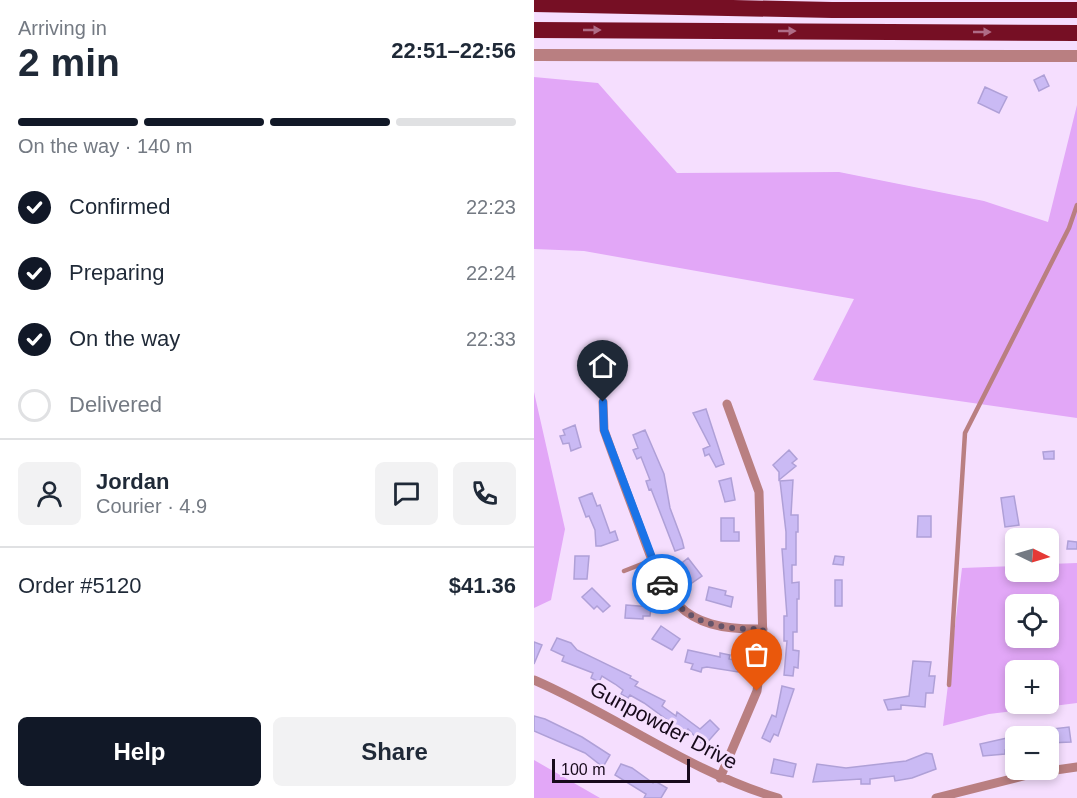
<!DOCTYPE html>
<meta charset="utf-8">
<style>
body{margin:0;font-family:Helvetica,sans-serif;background:#f2f2f3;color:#1f2937;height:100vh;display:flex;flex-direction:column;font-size:22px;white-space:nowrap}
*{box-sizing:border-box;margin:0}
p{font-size:20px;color:#747a83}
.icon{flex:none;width:33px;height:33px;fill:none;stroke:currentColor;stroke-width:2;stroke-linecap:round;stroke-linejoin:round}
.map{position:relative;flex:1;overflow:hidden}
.panel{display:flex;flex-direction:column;background:#fff;width:534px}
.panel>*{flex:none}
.needle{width:39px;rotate:95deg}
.tools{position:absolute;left:471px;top:528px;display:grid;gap:12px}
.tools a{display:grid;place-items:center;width:54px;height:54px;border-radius:9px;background:#fff;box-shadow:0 3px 9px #0003;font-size:30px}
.scale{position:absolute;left:18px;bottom:15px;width:138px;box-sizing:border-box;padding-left:6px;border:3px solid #170a1b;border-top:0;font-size:16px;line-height:21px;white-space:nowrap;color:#170a1b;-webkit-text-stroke:4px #f5defe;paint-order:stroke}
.pin{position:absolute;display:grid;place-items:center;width:51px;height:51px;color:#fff;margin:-62px -26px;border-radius:50% 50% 50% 0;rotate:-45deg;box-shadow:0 0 6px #0007}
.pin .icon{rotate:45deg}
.courier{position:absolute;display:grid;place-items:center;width:60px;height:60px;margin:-30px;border:4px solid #1a73e8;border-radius:50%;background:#fff;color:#222;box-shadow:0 2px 8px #0007}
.overview em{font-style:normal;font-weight:700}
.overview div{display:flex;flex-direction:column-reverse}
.overview{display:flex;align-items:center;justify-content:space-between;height:102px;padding:0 18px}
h1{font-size:39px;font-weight:700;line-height:45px}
.bar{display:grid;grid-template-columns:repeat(4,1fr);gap:9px 6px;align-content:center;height:72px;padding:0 18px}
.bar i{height:8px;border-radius:4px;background:#e0e1e3}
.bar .active{background:#111827}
.bar p{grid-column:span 4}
.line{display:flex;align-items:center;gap:15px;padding:0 18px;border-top:2px solid #e0e1e3}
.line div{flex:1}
.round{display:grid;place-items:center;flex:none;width:63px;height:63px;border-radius:9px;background:#f2f2f3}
ol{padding:0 18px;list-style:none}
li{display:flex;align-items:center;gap:18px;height:66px}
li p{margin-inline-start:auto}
li .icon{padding:6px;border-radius:50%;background:#111827;color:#fff;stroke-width:4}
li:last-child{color:#747a83}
li i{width:33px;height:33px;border:3px solid #e0e1e3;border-radius:50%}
.button{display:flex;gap:12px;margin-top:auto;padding:12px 18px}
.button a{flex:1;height:69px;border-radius:9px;background:#111827;color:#fff;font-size:24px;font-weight:700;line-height:69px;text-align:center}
.button a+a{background:#f2f2f3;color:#1f2937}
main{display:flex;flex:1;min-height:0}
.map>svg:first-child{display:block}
</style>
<main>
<section class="panel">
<div class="overview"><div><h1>2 min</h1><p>Arriving in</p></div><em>22:51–22:56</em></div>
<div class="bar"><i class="active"></i><i class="active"></i><i class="active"></i><i></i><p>On the way · 140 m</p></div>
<ol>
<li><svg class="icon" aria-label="check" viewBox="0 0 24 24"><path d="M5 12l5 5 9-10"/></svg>Confirmed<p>22:23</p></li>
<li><svg class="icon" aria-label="check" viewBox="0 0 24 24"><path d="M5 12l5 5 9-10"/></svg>Preparing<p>22:24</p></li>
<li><svg class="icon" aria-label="check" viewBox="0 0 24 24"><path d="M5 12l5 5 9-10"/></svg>On the way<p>22:33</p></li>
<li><i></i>Delivered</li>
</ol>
<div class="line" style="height:108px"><a class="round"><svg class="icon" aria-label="person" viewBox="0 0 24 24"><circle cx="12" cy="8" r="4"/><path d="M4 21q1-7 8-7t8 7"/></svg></a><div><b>Jordan</b><p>Courier · 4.9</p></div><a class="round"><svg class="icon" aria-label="chat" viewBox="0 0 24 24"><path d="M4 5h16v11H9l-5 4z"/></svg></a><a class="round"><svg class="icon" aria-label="phone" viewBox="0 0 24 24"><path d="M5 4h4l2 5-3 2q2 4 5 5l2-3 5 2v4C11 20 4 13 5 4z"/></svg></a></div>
<div class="line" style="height:78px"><div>Order #5120</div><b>$41.36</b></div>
<div class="button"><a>Help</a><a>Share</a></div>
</section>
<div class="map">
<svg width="543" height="798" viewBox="0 0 543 798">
<rect width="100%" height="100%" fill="#f5defe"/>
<!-- green -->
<path fill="#e2a7f7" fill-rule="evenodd" d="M 0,77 L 64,83 L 143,173 L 305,172 L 450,201 L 514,222 L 543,105 L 543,418 L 279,380 L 320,299 L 50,251 L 0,249 Z
M 0,392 L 31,529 L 17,600 L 0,608 Z
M 543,563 L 543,703 L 455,714 L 409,726 L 428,568 L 481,566 L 482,572 L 514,572 L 515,564 ZM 482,604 L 514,604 L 514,638 L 482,638 ZM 482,670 L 514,670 L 514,704 L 482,704 Z
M 0,760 L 66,798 L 0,798 Z"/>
<!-- building -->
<path fill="#cabaf4" stroke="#afa0d7" stroke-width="1.5" d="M 510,75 L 515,86 L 505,91 L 500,80 Z
M 451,87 L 473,97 L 465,113 L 444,103 Z
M 172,409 L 190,464 L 182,467 L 175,454 L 171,456 L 169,449 L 176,446 L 159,413 Z
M 41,425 L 47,447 L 37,451 L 35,443 L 29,444 L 26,436 L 31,435 L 29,430 Z
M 111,430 L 130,474 L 136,508 L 148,540 L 150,548 L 141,551 L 117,489 L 115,490 L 112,481 L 116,480 L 107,457 L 103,459 L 99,450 L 104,448 L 99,435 Z
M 255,450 L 263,459 L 258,463 L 262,466 L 245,480 L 245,472 L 239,465 Z
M 520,451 L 520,459 L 510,459 L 509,452 Z
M 197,478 L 201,500 L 191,502 L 185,481 Z
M 259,480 L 257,515 L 264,515 L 264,532 L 262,532 L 262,565 L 258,565 L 258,583 L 265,582 L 265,599 L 263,599 L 263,632 L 259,632 L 259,650 L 265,651 L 264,668 L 260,667 L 259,676 L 250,675 L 253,641 L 250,641 L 250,616 L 253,616 L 248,549 L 252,549 L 252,532 L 246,481 Z
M 58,493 L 63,506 L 66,505 L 76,533 L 81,531 L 84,540 L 67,546 L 62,546 L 61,530 L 55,516 L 52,517 L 45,498 Z
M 480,496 L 485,525 L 471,527 L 467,498 Z
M 384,516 L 397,516 L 397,537 L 383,537 Z
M 187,518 L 200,518 L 200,532 L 205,532 L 205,541 L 187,541 Z
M 534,541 L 543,542 L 543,549 L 533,549 Z
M 41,556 L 55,556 L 53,579 L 40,579 Z
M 301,556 L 310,557 L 309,565 L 299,564 Z
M 154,558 L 168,576 L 155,585 L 144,566 Z
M 301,580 L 308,580 L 308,606 L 301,606 Z
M 175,587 L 192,591 L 191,595 L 199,597 L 197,607 L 172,600 Z
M 58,588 L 76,606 L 69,612 L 63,606 L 60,609 L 48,597 Z
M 92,605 L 117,607 L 116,616 L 109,616 L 109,619 L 91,618 Z
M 127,626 L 146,639 L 138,650 L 118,639 Z
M 23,638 L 37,643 L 43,650 L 97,676 L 96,678 L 104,682 L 101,686 L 131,701 L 128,706 L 142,716 L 143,712 L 166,729 L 176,720 L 185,729 L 170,746 L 154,729 L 151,733 L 110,703 L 96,695 L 94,698 L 87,694 L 89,690 L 81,684 L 68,676 L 65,682 L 57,678 L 59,673 L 28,661 L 30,656 L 17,650 Z
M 0,642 L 8,645 L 0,664 Z
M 154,650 L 186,657 L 186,653 L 196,655 L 195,659 L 206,661 L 204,672 L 173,667 L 168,668 L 167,672 L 157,669 L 159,664 L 151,662 Z
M 379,661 L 397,662 L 395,676 L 401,676 L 399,693 L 392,693 L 391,707 L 367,705 L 367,709 L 354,710 L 350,700 L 375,696 Z
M 248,686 L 260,689 L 244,736 L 240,734 L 236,742 L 228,738 L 238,715 L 242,717 Z
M 0,716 L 11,719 L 48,737 L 76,755 L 69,767 L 51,753 L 0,731 Z
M 501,727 L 502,731 L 535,727 L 537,742 L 515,743 L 514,736 L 483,736 L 482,730 Z
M 482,736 L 482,748 L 471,750 L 471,754 L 449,756 L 446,744 Z
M 392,753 L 398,754 L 402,769 L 378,778 L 361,781 L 360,776 L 336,779 L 336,784 L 327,784 L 327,779 L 279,782 L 283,764 L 312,768 L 372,761 Z
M 240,759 L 262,764 L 259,777 L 237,773 Z
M 87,764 L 98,768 L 119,783 L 121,781 L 133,788 L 127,798 L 110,798 L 112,794 L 81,775 Z"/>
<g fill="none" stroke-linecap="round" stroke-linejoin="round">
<!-- service -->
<path stroke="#b97f81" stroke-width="4.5" d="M 90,571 L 118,560
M 415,685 L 431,433 L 535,228 L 543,205"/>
<!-- minor -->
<path stroke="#b97f81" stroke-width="9" d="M 69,402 L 70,430 C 81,461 93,493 105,525 C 131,598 143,631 229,629
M 0,680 C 83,716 156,772 244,798
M 186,778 L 223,691 L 229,643 L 225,492 L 193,404
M 402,798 L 501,773 L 543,767"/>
<!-- tertiary -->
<path stroke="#b97f81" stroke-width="12" d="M 0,55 L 543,56"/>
<!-- trunk -->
<path stroke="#760f24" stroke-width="16" d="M 0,4 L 298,10 L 543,10
M 0,30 L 543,33"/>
</g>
<!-- one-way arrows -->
<defs><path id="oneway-solid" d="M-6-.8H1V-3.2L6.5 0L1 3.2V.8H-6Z" transform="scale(1.5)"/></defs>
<g fill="#af6c86">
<use href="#oneway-solid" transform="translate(58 30)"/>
<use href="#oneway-solid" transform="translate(253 31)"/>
<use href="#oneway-solid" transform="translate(448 32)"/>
</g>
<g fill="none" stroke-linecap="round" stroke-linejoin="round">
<!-- done -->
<path stroke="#65546a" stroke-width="6" stroke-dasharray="0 10.8" d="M 128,584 C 150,624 187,630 229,629 L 223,691"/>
<!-- route -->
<path stroke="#1a73e8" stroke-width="8" d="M 69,402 L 70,430 L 128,584"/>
</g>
<g text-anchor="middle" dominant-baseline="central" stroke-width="6" stroke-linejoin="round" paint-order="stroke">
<!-- street labels -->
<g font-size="21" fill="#170a1b" stroke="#f5defe">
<text transform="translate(130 725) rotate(28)">Gunpowder Drive</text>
</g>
</g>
</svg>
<div class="tools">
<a><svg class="needle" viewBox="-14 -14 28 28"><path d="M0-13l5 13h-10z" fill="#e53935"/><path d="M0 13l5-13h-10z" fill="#747a83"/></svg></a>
<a><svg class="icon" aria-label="locate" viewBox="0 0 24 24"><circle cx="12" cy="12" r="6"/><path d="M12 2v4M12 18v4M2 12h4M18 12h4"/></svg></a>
<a>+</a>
<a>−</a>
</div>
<div class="scale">100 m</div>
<div class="pin" style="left:223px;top:691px;background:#ea580c"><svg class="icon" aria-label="bag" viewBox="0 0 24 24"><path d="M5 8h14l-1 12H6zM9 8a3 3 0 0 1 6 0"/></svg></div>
<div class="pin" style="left:69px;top:402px;background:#1f2937"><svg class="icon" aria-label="home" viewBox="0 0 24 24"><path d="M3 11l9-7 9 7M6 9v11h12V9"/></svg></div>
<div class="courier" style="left:128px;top:584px"><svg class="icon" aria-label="car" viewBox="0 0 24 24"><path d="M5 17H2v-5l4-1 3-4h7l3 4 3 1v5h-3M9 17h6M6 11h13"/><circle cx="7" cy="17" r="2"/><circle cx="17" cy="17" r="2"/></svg></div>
</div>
</main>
